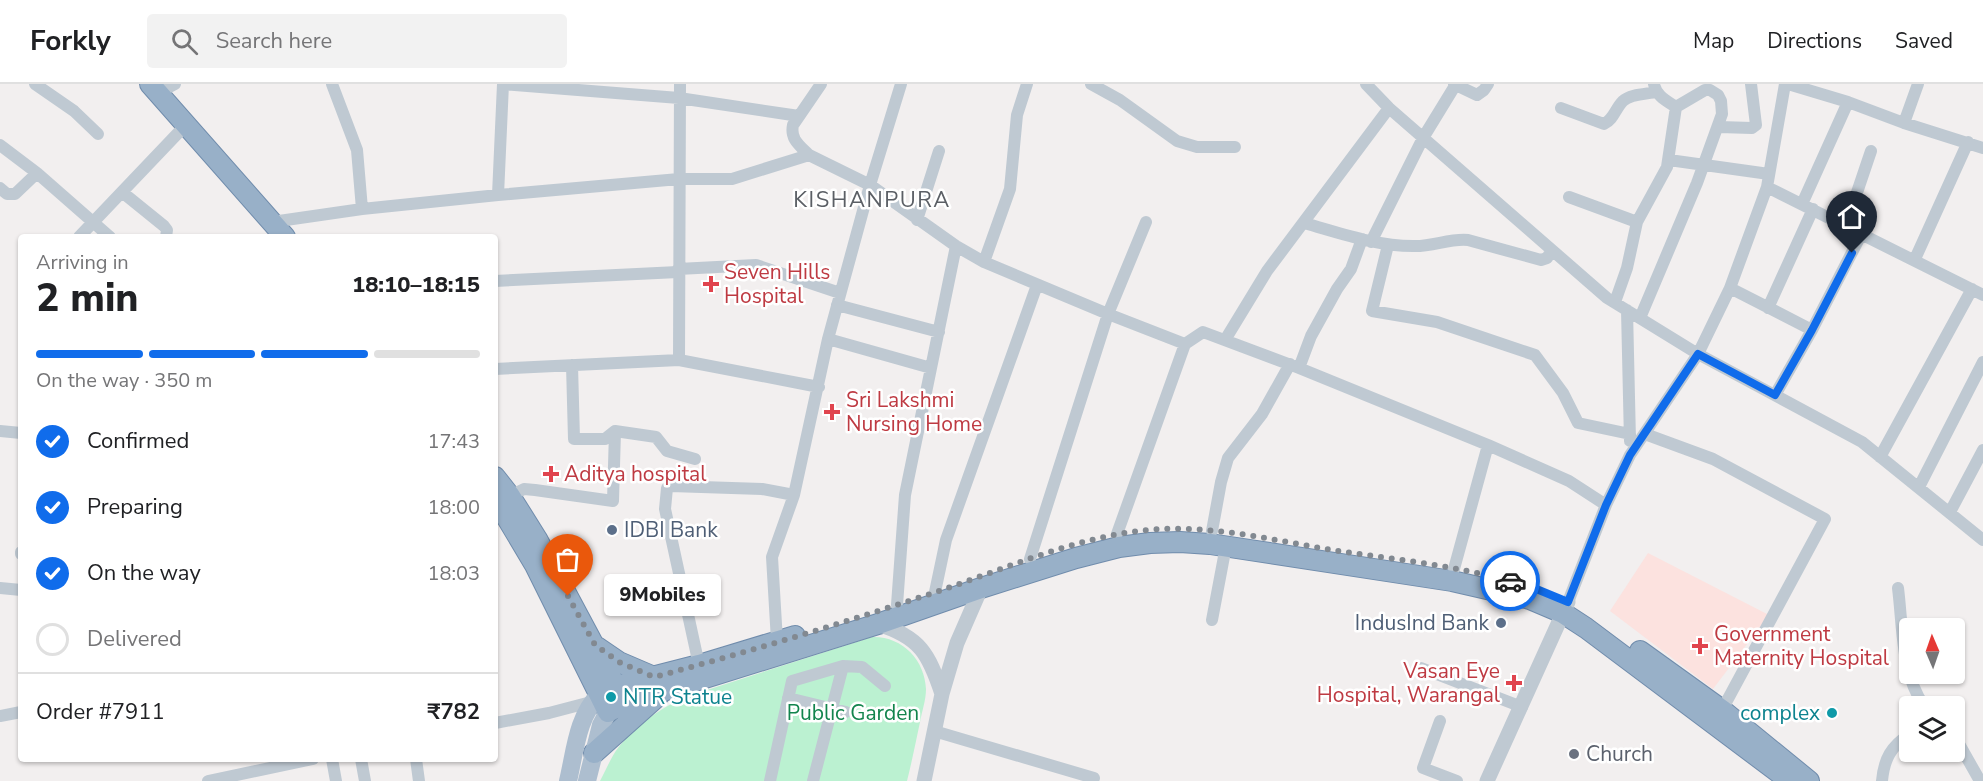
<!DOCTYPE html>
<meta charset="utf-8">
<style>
body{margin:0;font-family:"Nunito Sans",sans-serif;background:#f2f2f2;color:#202124;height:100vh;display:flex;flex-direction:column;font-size:22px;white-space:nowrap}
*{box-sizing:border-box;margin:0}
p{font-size:20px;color:#757577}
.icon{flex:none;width:33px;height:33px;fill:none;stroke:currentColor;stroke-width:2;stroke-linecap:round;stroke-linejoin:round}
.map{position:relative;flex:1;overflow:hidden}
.side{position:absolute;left:18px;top:150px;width:480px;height:528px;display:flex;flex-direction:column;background:#fff;border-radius:6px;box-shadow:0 2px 4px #0004}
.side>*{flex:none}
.needle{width:39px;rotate:358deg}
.tools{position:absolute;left:1899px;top:534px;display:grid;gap:12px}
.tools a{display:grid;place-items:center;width:66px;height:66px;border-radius:6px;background:#fff;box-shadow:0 2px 4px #0004;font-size:30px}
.pin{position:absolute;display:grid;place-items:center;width:51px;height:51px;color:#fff;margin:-62px -26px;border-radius:50% 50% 50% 0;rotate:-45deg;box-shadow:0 0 6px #0007}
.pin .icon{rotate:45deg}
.courier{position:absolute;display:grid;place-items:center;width:60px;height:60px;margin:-30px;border:4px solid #106ceb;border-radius:50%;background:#fff;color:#222;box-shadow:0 2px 8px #0007}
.bubble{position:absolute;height:42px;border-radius:6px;background:#fff;box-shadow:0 2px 4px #0004;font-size:20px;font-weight:800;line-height:42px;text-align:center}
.headline em{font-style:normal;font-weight:800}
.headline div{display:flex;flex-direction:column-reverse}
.headline{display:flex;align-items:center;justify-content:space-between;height:102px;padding:0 18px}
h1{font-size:39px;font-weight:800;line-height:45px}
.bar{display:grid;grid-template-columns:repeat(4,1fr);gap:9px 6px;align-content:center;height:72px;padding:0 18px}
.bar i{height:8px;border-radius:4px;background:#e0e0e0}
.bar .on{background:#106ceb}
.bar p{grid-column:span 4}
.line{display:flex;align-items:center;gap:15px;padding:0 18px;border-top:2px solid #e0e0e0}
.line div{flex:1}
ol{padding:0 18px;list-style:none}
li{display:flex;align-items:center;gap:18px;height:66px}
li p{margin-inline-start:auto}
li .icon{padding:6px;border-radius:50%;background:#106ceb;color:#fff;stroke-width:4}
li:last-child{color:#757577}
li i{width:33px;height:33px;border:3px solid #e0e0e0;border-radius:50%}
header{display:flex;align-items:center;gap:36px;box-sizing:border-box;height:84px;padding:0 30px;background:#fff;border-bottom:2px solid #e0e0e0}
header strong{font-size:28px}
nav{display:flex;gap:33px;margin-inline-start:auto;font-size:21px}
.search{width:420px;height:54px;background:#f2f2f2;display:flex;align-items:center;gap:15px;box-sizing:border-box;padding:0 21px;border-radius:6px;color:#757577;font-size:22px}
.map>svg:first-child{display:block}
</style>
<header>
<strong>Forkly</strong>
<div class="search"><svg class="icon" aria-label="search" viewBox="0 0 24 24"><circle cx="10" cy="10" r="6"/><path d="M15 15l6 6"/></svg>Search here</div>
<nav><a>Map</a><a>Directions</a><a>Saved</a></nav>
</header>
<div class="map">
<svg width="1983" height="697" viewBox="0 0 1983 697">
<rect width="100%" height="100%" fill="#f2efef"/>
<!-- medical -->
<path fill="#fce2df" d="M 1648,469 L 1769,531 L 1713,605 L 1610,527 Z"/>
<!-- green -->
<path fill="#bbf1d1" d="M 872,553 C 902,552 925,576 926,605 C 926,616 922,627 920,638 C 916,657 912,677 907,697 L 600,697 C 606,686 611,673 618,664 C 634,642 659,626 682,614 Z"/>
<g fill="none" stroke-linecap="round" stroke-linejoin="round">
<defs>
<path id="trunk" d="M 150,0 L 285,153
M 495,393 L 510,412 L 537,455 L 622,614
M 495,414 L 535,481 L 608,628 L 625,619 L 878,540 L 981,504 L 1076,474 L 1119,463 L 1150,459 L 1180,458 L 1210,460 L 1452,497 L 1530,515 L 1563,529 L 1586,544 L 1790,697
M 597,563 L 619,578 L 654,593
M 1640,567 L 1722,626 L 1809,697
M 600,610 L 617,602 L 699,581 L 795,552
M 594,669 L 659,611"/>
</defs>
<!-- trunk casing -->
<use href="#trunk" stroke="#708cac" stroke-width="22"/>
<!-- minor -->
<path stroke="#bfc9d2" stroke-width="12" d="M 35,0 L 74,27 L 98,50
M 332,0 L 357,66 L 362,125
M 503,0 L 679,14 L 799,32
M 680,0 L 679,276 L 819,303
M 1091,0 L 1120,16 L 1177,57 L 1197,63 L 1235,63
M 1366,0 L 1389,24 L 1607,214 L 1698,270 L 1862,358 L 1983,456
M 1454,0 L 1477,11 L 1484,6 L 1488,0
M 1788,0 L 1848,18 L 1904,39 L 1983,64
M 158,9 L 175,0
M 1561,24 L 1604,40 C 1614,35 1615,25 1623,17 C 1630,10 1647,10 1656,8
M 1904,39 L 1918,0
M 1719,43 L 1752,44 L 1756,41 L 1751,0
M 0,61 L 37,89 L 110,153
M 809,71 C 799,61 790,55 793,41 L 821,0
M 1669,76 L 1769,90
M 1767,103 L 1983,211
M 0,104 L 7,110 L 15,110 L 37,89
M 122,108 L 164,142 L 167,146 L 166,153
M 498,111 L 503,0
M 1569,113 L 1637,138
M 1802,120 L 1848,18
M 917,136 L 939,67
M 272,138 L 362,125 L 498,111 L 679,95 L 732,95 L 809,71 L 870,101 L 956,162 L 984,178 L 1108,230 L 1185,260 L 1203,248 L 1299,284 L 1488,361 L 1569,397 L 1606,421
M 1304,139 C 1340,149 1376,162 1413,162 C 1432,163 1450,154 1468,156 L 1541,176 L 1547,174 L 1552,166
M 1846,141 L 1871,67
M 79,153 L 179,48
M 1371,158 L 1423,54 L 1456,0
M 1388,161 L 1372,227 L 1437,238 L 1535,271 L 1563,309 L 1578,339 L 1630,350
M 1915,175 L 1968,58
M 984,178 L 1010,105 L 1017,31 L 1027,0
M 678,185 L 756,181 L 840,209
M 495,197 L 678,188
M 1730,204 L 1812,246
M 1615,218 L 1627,184 L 1637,138 L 1667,83 L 1676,23
M 837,221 L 939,248
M 1768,224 L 1813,125
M 1627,226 L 1630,357
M 1640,234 L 1697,99 L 1722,30 L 1721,17 L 1718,11 L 1710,6 L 1705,6 L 1676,23 C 1667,17 1656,12 1654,0
M 828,255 L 931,284
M 1225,256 L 1267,187 L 1389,24
M 572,281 L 574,355 L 605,355 L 615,347 L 656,353 L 667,367 L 695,375
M 1299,284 L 1311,252 L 1337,205 L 1351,185 L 1362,155
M 495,285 L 679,276
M 1775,311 L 1812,246 L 1862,149
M 0,347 L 21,349
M 1645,350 L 1713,375 L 1825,435 L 1722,626
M 1880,373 L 1972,205
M 1919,403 L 1983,278
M 510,412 L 524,405 L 535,406 L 613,417 L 615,347
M 1950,428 L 1983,366
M 1212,447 L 1221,398 L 1228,374 L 1262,330 L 1290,280
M 1117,450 L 1185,260
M 21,468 L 21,470
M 1030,475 L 1108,230 L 1146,138
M 1454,485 L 1488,361
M 0,504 L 21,506
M 1898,504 C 1903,544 1901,589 1924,622
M 935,508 L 946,456 L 1037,201
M 1568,518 L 1606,421 L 1630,371 L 1698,270 L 1730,204 L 1767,103 L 1785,0
M 897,521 L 905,411 L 956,162
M 1212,536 L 1226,462
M 777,557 L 772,473 L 794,411 L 828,255 L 870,101 L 901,0
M 699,581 L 665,425 L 667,404 L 671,402 L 762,405 L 794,411
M 1421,584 L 1522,623
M 788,614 L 846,628
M 0,632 L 21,628
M 1440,637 L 1423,684 L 1457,697
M 495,639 L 549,629 L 591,618
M 934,647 L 1094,694
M 1954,651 L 1980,697
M 332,675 L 336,697
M 361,675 L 365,697
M 416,675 L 419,697
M 208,697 L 313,675
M 770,697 L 792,597 L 843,582 L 862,583 L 885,602
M 813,697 L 843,582
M 1882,697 C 1884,675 1891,662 1910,650"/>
<!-- tertiary -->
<path stroke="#bfc9d2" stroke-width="15" d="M 878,540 C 920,553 929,570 942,610
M 924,697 L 942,610 L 957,559 L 981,504
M 1487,697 L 1568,518"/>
<!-- primary -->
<path stroke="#adbecf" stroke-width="18" d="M 568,697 C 575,668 577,632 600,610
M 587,697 L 601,641 L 608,628"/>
<!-- trunk -->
<use href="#trunk" stroke="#98b0c8" stroke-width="20"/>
</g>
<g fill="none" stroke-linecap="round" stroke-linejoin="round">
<!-- done -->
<path stroke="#828991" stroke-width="6" stroke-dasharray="0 10.8" d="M 568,512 L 595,561 L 619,578 L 654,593 C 749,568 843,539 936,508 C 1005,485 1075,453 1148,446 C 1209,440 1272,456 1332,466 C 1391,475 1453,481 1510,497"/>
<!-- route -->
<path stroke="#106ceb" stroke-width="8" d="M 1510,497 L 1534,504 L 1568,518 L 1606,421 L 1630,371 L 1698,270 L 1775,311 L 1812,246 L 1852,169"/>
</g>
<!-- markers -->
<g fill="#e0444e" stroke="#fff" stroke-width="2">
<path d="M708 191h6v6h6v6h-6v6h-6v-6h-6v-6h6z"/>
<path d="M829 319h6v6h6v6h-6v6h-6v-6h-6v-6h6z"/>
<path d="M548 381h6v6h6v6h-6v6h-6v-6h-6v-6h6z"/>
<path d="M1697 553h6v6h6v6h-6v6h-6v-6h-6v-6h6z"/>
<path d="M1511 590h6v6h6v6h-6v6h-6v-6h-6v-6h6z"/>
</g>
<g fill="#5c6f8a" stroke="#fff" stroke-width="2">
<circle cx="612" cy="446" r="6"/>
<circle cx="1501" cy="539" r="6"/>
</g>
<g fill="#0f9aa8" stroke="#fff" stroke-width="2">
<circle cx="611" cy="613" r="6"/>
<circle cx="1832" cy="629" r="6"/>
</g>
<circle fill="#6b7280" stroke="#fff" stroke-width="2" cx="1574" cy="670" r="6"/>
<g text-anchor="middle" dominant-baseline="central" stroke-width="5" stroke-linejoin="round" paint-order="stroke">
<!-- health labels -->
<g font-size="21" fill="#be3a42" stroke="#fff" text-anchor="start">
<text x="724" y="188">Seven Hills<tspan x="724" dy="24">Hospital</tspan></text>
<text x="846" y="316">Sri Lakshmi<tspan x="846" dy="24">Nursing Home</tspan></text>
<text x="564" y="390">Aditya hospital</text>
<text x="1714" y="550">Government<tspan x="1714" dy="24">Maternity Hospital</tspan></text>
<text x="1500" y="587" text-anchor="end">Vasan Eye<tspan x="1500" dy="24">Hospital, Warangal</tspan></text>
</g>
<!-- service labels -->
<g font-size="21" fill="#4e5e75" stroke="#fff" text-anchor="start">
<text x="624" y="446">IDBI Bank</text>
<text x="1489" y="539" text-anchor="end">IndusInd Bank</text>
</g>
<!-- culture labels -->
<g font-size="21" fill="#0d838f" stroke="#fff" text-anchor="start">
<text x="623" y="613">NTR Statue</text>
<text x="1820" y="629" text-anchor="end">complex</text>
</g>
<!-- park labels -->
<g font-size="21" fill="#12844d" stroke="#fff">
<text x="853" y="629">Public Garden</text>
</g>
<!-- worship labels -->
<g font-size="21" fill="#5b616d" stroke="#fff" text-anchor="start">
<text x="1586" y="670">Church</text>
</g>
<!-- neighbourhood labels -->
<g font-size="22" letter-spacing="1.5" fill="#5b5f65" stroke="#fff">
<text x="872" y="116">KISHANPURA</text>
</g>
</g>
</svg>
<div class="tools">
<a><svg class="needle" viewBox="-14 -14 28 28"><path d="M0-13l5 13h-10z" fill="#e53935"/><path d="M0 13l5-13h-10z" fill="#757577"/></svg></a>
<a><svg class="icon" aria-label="layers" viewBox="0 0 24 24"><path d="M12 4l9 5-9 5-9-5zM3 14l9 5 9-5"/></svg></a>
</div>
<div class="pin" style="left:568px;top:512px;background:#ea580c"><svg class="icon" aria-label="bag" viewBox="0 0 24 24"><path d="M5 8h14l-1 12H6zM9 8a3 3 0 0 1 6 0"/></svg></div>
<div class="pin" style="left:1852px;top:169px;background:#1f2937"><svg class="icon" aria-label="home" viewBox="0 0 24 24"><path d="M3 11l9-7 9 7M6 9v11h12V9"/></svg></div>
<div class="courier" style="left:1510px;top:497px"><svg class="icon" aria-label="car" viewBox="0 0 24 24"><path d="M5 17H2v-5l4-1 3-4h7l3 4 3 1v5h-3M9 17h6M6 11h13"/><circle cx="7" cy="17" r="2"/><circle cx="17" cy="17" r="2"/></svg></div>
<div class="bubble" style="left:604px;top:490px;width:117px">9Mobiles</div>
<section class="side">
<div class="headline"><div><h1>2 min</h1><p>Arriving in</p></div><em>18:10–18:15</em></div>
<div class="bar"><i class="on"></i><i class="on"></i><i class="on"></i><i></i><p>On the way · 350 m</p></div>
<ol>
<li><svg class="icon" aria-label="check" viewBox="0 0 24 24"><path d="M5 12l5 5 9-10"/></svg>Confirmed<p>17:43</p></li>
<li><svg class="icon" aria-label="check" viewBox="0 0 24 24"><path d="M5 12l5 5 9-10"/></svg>Preparing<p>18:00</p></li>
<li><svg class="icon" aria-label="check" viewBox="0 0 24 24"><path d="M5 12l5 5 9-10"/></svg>On the way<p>18:03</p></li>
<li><i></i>Delivered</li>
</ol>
<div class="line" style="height:78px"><div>Order #7911</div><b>₹782</b></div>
</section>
</div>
